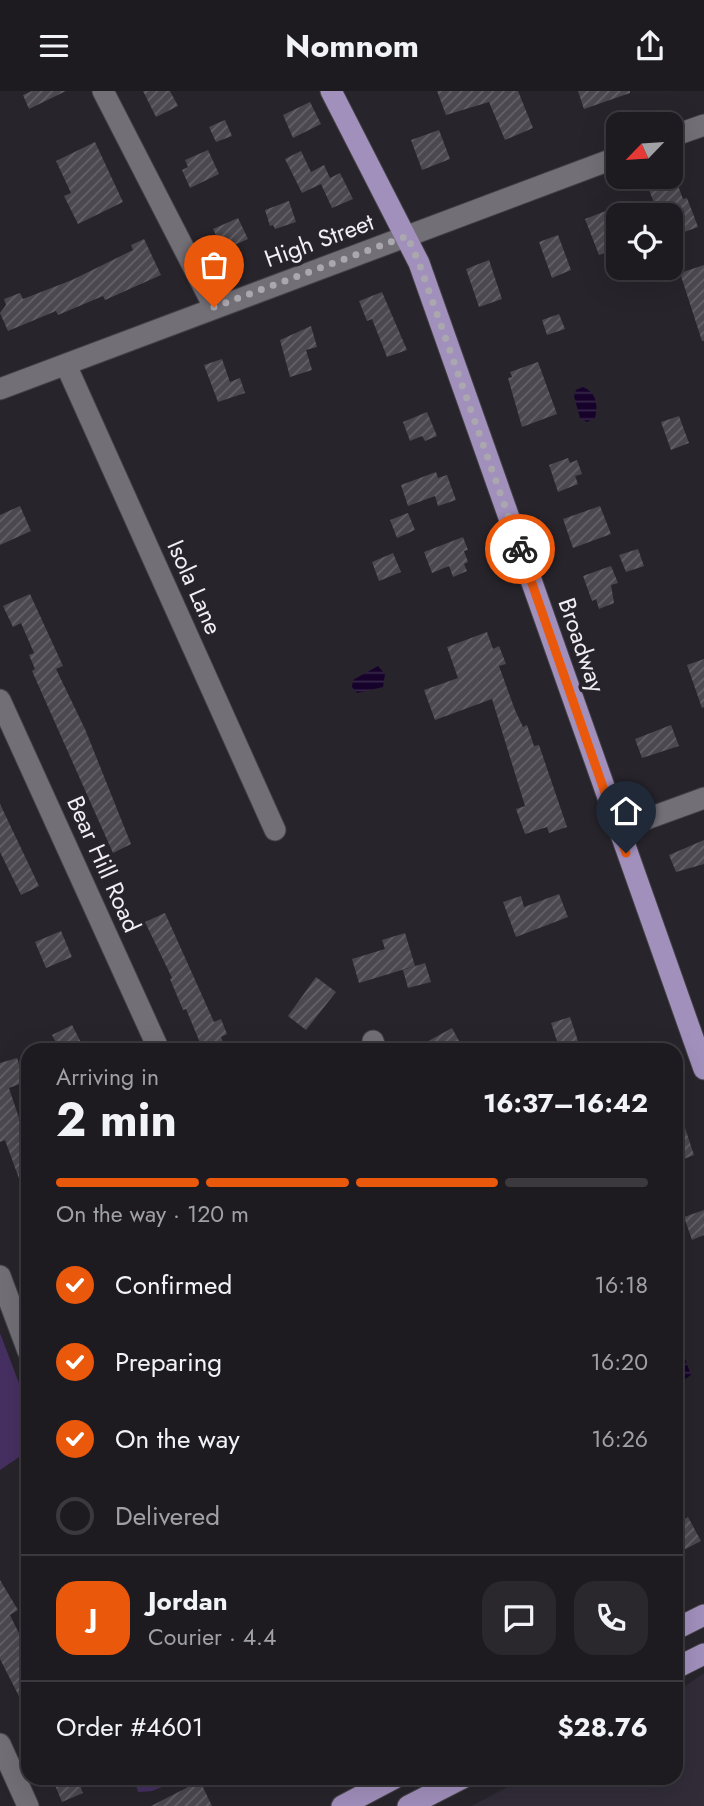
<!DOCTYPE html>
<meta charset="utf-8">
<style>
body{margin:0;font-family:Jost,sans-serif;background:#2a282d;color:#f1f3f6;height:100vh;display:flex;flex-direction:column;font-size:26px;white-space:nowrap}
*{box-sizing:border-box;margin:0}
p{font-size:23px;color:#a0a1a5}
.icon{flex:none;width:38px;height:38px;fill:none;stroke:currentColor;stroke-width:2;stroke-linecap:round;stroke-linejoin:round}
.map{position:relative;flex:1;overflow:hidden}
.panel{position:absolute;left:21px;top:952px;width:662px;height:742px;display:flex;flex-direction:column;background:#1d1b20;border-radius:21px;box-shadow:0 7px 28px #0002,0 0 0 2px #3b393e}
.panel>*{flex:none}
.needle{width:46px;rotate:245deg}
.tools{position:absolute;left:606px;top:21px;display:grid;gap:14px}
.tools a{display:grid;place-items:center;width:77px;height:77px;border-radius:14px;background:#1d1b20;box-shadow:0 7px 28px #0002,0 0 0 2px #3b393e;font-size:35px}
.pin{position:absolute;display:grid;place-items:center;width:60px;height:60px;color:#fff;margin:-72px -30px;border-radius:50% 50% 50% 0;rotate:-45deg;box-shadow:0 0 7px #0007}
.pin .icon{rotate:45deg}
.courier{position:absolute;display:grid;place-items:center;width:70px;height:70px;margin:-35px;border:5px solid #ea580c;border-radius:50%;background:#fff;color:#222;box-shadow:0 2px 9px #0007}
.summary em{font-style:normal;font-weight:700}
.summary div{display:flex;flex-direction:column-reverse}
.summary{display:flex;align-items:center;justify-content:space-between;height:119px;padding:0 35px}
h1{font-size:46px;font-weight:700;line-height:52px}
.bar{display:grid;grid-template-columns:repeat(4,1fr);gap:10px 7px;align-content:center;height:84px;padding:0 35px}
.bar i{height:9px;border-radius:5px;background:#3b393e}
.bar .on{background:#ea580c}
.bar p{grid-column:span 4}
.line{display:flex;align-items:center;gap:18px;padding:0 35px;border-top:2px solid #3b393e}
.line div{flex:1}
.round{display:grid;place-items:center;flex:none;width:74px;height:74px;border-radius:21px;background:#2a282d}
ol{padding:0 35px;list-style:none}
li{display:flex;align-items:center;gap:21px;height:77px}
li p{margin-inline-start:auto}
li .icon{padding:7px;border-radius:50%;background:#ea580c;color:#fff;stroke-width:4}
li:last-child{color:#a0a1a5}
li i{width:38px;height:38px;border:4px solid #3b393e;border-radius:50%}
header{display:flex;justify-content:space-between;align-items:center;height:91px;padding:0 35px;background:#1d1b20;font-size:32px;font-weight:700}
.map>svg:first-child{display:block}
</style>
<header><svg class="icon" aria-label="menu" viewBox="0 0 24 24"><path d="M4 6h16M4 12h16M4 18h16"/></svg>Nomnom<svg class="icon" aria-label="share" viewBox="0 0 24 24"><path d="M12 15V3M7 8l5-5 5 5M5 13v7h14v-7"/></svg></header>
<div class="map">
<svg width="704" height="1715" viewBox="0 0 704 1715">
<defs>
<pattern id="forest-crowns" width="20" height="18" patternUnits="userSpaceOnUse" patternTransform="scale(1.75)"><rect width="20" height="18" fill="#463062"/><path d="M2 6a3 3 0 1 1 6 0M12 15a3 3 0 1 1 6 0" fill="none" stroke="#614e79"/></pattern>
<pattern id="water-rules" width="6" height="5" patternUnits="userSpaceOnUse" patternTransform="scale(1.75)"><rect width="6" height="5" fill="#16022b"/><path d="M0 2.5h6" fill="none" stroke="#38274a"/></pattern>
<pattern id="building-hatch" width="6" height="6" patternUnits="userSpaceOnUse" patternTransform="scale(1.75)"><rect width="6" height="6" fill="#4b484f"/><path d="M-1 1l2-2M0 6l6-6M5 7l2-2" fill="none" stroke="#656369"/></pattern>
</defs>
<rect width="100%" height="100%" fill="#27242b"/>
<!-- built -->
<path fill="#312c38" d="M 704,1582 L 704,1715 L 471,1715 L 525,1687 L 676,1687 L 678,1600 Z"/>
<!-- grass -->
<path fill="#463062" d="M 0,1242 L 28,1316 L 28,1360 L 0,1379 Z"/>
<!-- forest -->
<path fill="url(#forest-crowns)" d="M 134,1687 L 184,1687 L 152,1700 L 138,1701 Z"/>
<!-- water -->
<path fill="url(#water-rules)" d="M 583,296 C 597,302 598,314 595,327 L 587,331 L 580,327 L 574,305 L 576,299 Z
M 378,575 L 385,583 L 383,596 L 357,602 L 352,596 L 353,589 Z
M 683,1262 L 691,1284 L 682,1290 L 676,1284 L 676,1263 Z"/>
<!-- building -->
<path fill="url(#building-hatch)" d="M 32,0 L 66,0 L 29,18 L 23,4 Z
M 143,0 L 170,0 L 178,15 L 156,26 Z
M 437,0 L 518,0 L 533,37 L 505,49 L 489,11 L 446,24 Z
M 578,0 L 630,0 L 630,2 L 584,18 Z
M 310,11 L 321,33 L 293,47 L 283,24 Z
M 225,29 L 232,45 L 216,51 L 209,36 Z
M 439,39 L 450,68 L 422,79 L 411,49 Z
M 95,51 L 123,111 L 78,133 L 64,105 L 71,102 L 56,70 Z
M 208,59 L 219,83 L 190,97 L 182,79 L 188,76 L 185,69 Z
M 301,60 L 311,81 L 324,74 L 330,87 L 340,82 L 353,108 L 332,117 L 321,93 L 302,102 L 285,68 Z
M 676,89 L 683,108 L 687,107 L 698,136 L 670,146 L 670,124 L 659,124 L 649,99 Z
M 289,110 L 296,131 L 275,138 L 273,134 L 270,135 L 265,119 Z
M 611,118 L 617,133 L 612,135 L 618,157 L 599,164 L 585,128 Z
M 238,127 L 248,148 L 223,159 L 213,138 Z
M 558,144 L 571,179 L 552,187 L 539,151 Z
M 144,148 L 161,184 L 105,209 L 103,205 L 58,224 L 56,220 L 8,240 L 0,222 L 6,214 L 4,208 L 20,202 L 23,208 L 72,189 L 133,159 L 131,154 Z
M 489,169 L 502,208 L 479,216 L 466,178 Z
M 704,174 L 704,250 L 702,250 L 680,182 Z
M 382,201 L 407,259 L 387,266 L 372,228 L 367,230 L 359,210 Z
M 559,223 L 565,238 L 547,244 L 542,229 Z
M 311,235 L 317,256 L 306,259 L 312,279 L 290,286 L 280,249 Z
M 222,268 L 230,291 L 240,287 L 245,302 L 218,311 L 204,274 Z
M 538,271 L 557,323 L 522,336 L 508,287 L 512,286 L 510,281 Z
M 427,321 L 437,345 L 425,350 L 422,345 L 410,350 L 403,331 Z
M 679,325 L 689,352 L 671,359 L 661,331 Z
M 568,367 L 570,372 L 577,369 L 582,383 L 575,385 L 578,393 L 558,401 L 549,374 Z
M 436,381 L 438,387 L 447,384 L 456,409 L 438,415 L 435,405 L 408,415 L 401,394 Z
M 20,415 L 31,440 L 0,454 L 0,424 Z
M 600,415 L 611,443 L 573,457 L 563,428 Z
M 408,422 L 415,439 L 397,447 L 390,429 Z
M 463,446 L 468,459 L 464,460 L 468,471 L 464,473 L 467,480 L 453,486 L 449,475 L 432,482 L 424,461 Z
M 638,458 L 644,475 L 626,481 L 619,464 Z
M 393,462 L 401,481 L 379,490 L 372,471 Z
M 611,475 L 618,492 L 611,494 L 614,512 L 599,518 L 596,508 L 592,510 L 583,485 Z
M 30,503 L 63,575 L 56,578 L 85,638 L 131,753 L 113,762 L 32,580 L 35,578 L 29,564 L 34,562 L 21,532 L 13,536 L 3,515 Z
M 487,541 L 493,558 L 499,555 L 506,573 L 499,575 L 515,619 L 523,636 L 527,634 L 534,655 L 539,654 L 567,736 L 549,742 L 547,736 L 525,743 L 516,718 L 525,715 L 492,608 L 435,629 L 424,599 L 458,587 L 447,556 Z
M 704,568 L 704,616 L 702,617 L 687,574 Z
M 671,634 L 679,655 L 642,667 L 635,648 Z
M 0,713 L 39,795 L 21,804 L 0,761 Z
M 704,749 L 704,773 L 676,781 L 669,764 Z
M 559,803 L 568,826 L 516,846 L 503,811 L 521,805 L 524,816 Z
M 165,822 L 214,931 L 221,928 L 227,943 L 221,946 L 226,959 L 203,959 L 186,918 L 183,919 L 170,888 L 172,887 L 145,831 Z
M 61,840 L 72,866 L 46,877 L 35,851 Z
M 405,842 L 415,875 L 359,892 L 352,868 L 385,858 L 382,849 Z
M 425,872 L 431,891 L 408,897 L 403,879 Z
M 316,886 L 336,901 L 306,939 L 288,925 Z
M 570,926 L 581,959 L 560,959 L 551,932 Z
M 72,934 L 85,959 L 60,959 L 52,944 Z
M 452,937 L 464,959 L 412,959 Z
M 17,967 L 25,991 L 9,997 L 28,1054 L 26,1107 L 5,1049 L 0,1051 L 0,972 Z
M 676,1016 L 678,1016 L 694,1064 L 676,1071 Z
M 704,1119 L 704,1144 L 692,1149 L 684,1126 Z
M 688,1426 L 701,1450 L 676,1463 L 676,1433 Z
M 0,1489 L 18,1519 L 10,1524 L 28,1561 L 28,1623 L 0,1568 Z
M 52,1687 L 77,1687 L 83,1702 L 62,1711 Z
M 200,1690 L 212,1715 L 151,1715 Z"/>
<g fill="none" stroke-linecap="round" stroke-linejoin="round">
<defs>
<path id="minor" d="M 103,0 L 214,216
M 670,46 L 704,34
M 66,274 L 275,739
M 0,298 L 618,66
M 0,609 L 159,959
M 619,738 L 704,707
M 373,950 L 376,959
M 0,1185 L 28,1260
M 0,1653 L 28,1715"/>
<path id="major" d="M 331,0 L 419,172 L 704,978
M 676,1538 L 704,1524
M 676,1577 L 704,1563
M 342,1715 L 395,1687
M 408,1715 L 463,1687"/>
</defs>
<!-- minor casing -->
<use href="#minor" stroke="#424044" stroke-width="23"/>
<!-- major casing -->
<use href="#major" stroke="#424044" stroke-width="23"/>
<!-- minor -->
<use href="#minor" stroke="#726f77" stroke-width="21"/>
<!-- major -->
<use href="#major" stroke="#a18fbc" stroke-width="21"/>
</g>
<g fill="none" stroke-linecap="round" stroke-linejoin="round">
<!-- done -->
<path stroke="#aaa8ae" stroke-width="7" stroke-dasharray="0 12.6" d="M 214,216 L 407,145 L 419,172 L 520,458"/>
<!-- route -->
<path stroke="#ea580c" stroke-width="9" d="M 520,458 L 626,762"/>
</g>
<g text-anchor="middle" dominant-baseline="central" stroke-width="7" stroke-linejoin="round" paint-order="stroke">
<!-- street labels -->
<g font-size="24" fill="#f1eff4" stroke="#27242b">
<text transform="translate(319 149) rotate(-20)">High Street</text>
<text transform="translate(195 496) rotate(66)">Isola Lane</text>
<text transform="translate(582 554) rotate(71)">Broadway</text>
<text transform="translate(104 773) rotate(66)">Bear Hill Road</text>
</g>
</g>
</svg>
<div class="tools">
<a><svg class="needle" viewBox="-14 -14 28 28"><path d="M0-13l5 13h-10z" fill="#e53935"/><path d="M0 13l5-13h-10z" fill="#a0a1a5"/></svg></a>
<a><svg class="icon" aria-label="locate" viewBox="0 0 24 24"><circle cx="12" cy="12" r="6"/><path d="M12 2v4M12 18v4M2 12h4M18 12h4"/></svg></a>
</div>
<div class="pin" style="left:214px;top:216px;background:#ea580c"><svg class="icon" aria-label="bag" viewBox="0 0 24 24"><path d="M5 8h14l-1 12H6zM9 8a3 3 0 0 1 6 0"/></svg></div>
<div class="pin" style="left:626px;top:762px;background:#1f2937"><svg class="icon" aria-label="home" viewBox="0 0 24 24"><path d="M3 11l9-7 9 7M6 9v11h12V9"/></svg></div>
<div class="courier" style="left:520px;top:458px"><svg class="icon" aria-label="bike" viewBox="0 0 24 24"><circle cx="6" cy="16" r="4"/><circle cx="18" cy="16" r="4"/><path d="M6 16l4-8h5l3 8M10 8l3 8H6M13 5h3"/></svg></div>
<section class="panel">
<div class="summary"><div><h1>2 min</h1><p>Arriving in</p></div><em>16:37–16:42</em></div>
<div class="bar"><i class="on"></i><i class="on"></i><i class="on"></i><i></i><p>On the way · 120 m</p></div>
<ol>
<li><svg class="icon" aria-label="check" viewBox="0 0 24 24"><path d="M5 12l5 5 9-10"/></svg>Confirmed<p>16:18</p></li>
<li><svg class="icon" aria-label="check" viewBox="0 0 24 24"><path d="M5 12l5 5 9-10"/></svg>Preparing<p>16:20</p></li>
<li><svg class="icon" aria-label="check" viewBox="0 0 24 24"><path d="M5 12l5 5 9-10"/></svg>On the way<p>16:26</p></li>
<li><i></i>Delivered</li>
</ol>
<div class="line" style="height:126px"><b class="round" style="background:#ea580c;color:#fff">J</b><div><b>Jordan</b><p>Courier · 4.4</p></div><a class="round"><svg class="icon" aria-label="chat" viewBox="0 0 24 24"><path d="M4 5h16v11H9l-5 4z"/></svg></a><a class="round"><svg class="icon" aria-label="phone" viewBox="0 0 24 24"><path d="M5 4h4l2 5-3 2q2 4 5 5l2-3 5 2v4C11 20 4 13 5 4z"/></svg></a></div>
<div class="line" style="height:91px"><div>Order #4601</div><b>$28.76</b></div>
</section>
</div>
